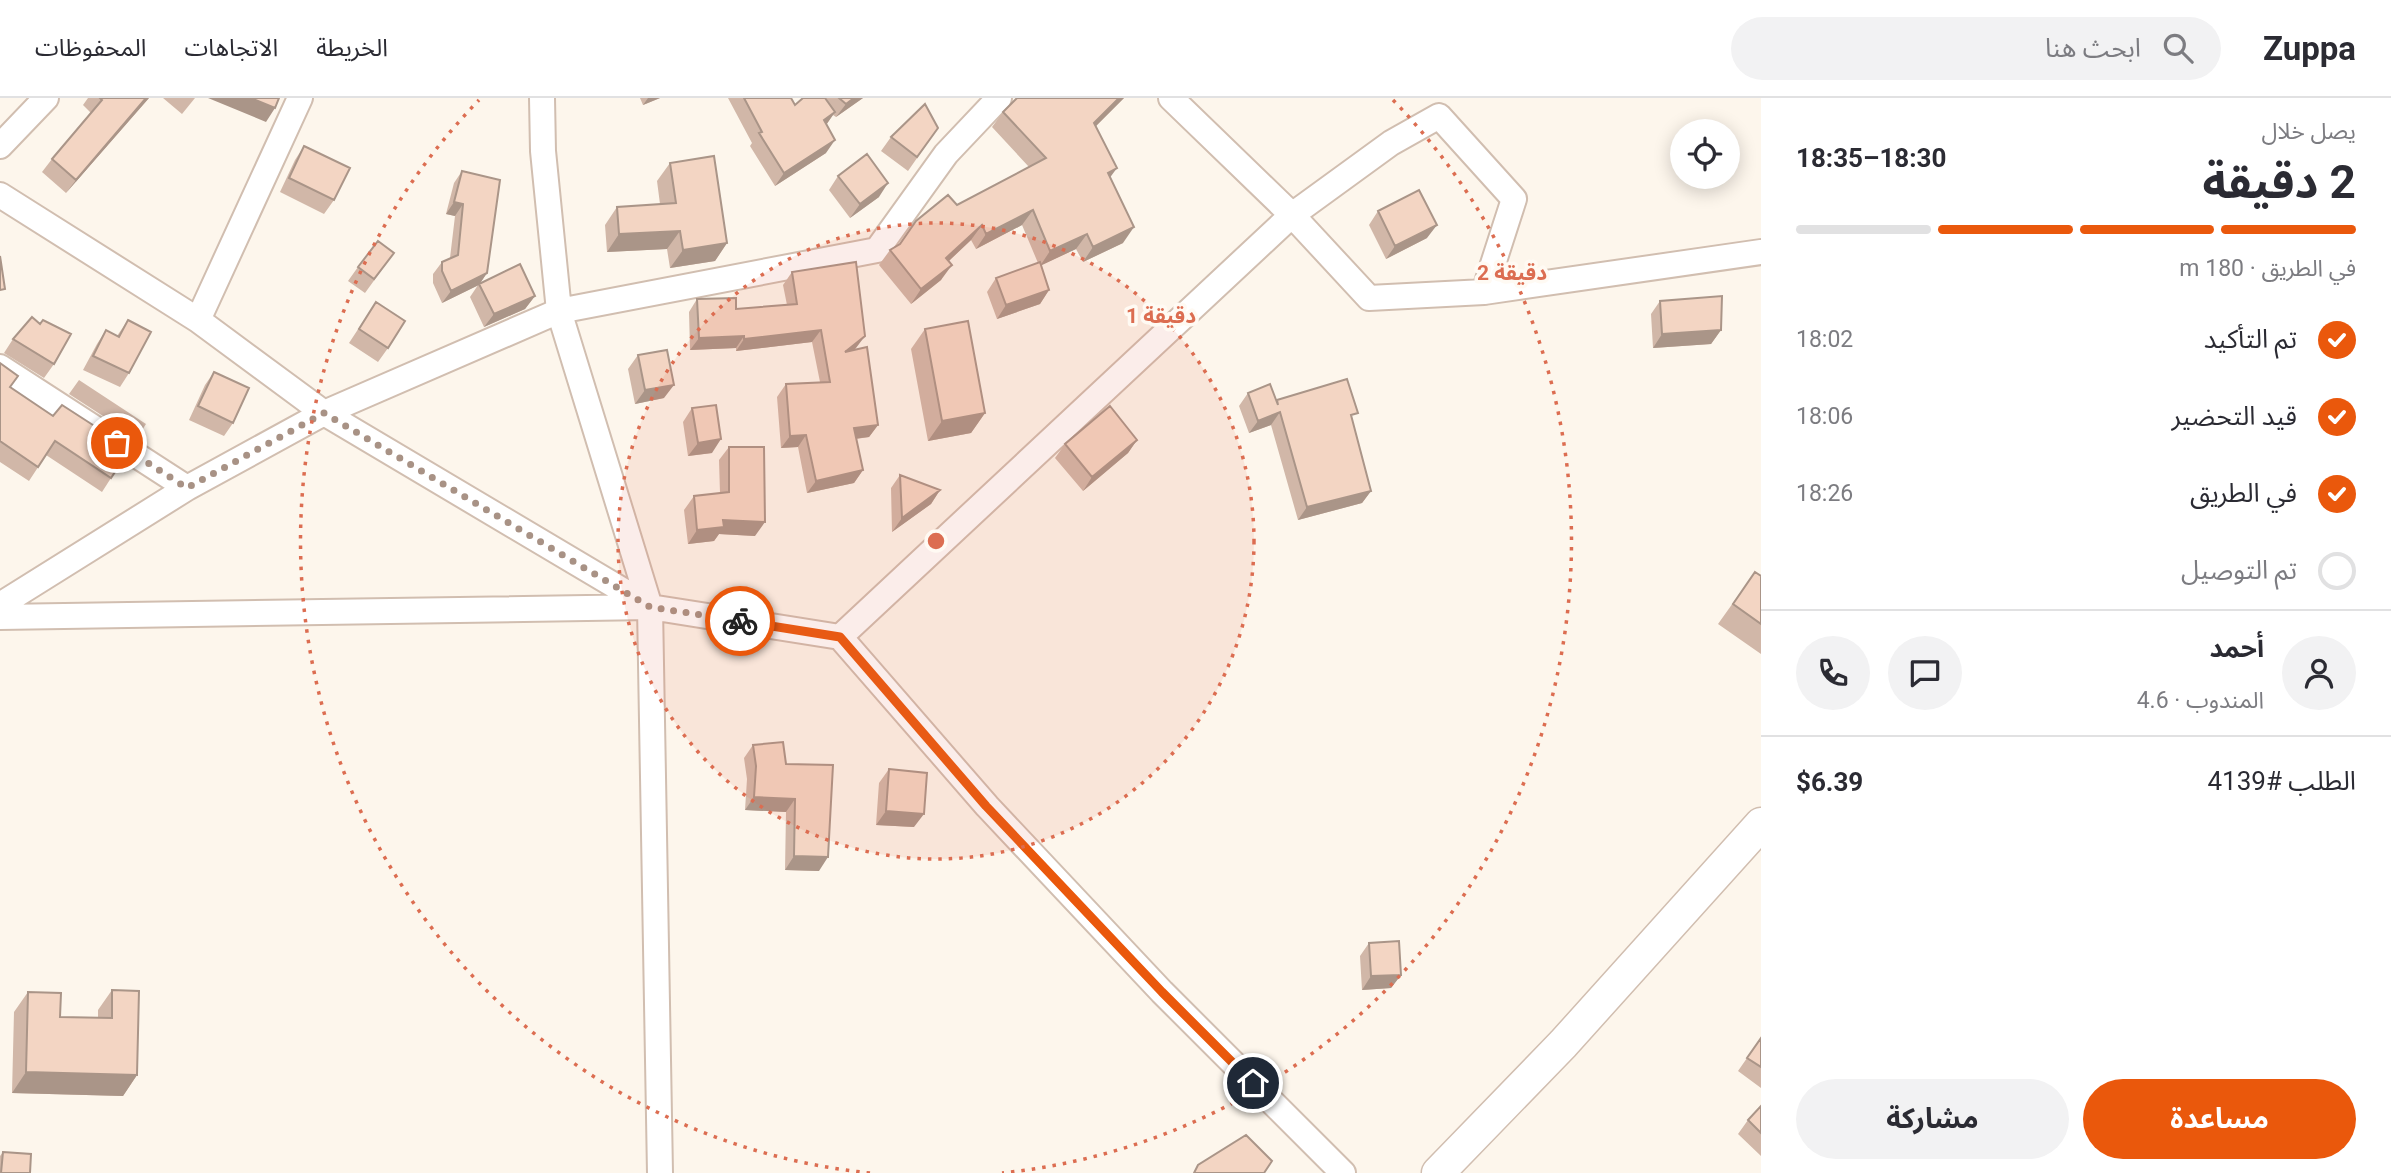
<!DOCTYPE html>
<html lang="ar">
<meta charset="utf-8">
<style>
body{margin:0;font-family:Roboto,"Noto Sans Arabic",sans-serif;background:#f2f2f3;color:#2b2b33;direction:rtl;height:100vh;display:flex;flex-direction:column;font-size:26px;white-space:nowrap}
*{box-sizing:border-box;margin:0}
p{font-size:23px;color:#7c7c81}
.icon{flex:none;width:38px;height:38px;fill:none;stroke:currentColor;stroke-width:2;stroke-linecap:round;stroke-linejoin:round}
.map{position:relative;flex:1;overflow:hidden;direction:ltr}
.sheet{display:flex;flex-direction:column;background:#fff;width:630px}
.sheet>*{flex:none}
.tools{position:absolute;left:1670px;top:21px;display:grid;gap:14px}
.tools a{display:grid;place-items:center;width:70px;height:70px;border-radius:50%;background:#fff;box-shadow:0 4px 18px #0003;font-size:35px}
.pin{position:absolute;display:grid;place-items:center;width:60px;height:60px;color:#fff;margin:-30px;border:4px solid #fff;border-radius:50%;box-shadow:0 2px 7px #0007}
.courier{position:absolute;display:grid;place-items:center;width:70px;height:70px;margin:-35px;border:5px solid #ea580c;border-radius:50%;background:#fff;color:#222;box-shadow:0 2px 9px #0007}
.summary em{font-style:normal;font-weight:700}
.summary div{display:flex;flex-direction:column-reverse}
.summary{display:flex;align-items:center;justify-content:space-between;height:119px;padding:0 35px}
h1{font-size:46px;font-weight:700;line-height:52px}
.bar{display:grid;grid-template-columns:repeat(4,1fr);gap:10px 7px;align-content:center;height:84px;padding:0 35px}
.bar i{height:9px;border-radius:5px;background:#e1e1e2}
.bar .current{background:#ea580c}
.bar p{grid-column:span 4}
.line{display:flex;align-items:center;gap:18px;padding:0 35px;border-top:2px solid #e1e1e2}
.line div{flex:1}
.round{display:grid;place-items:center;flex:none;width:74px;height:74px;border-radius:37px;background:#f2f2f3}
ol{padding:0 35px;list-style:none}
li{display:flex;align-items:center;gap:21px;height:77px}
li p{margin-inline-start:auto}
li .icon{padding:7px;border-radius:50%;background:#ea580c;color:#fff;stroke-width:4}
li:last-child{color:#7c7c81}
li i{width:38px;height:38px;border:4px solid #e1e1e2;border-radius:50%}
.button{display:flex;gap:14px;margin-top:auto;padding:14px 35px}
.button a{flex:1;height:80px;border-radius:42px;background:#ea580c;color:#fff;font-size:28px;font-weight:700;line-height:80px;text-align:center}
.button a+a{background:#f2f2f3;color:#2b2b33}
header{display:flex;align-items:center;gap:42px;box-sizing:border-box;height:98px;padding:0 35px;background:#fff;border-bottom:2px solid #e1e1e2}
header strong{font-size:33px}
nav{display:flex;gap:38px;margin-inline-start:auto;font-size:24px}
.search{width:490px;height:63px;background:#f2f2f3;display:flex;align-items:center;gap:18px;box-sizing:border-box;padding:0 24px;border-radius:38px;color:#7c7c81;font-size:26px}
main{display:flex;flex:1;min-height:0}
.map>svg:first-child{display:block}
</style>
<header>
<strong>Zuppa</strong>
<div class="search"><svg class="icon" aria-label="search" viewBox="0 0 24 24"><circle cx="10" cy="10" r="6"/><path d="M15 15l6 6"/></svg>ابحث هنا</div>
<nav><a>الخريطة</a><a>الاتجاهات</a><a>المحفوظات</a></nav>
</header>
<main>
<section class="sheet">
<div class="summary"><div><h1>2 دقيقة</h1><p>يصل خلال</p></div><em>18:30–18:35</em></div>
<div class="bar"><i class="current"></i><i class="current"></i><i class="current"></i><i></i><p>في الطريق · 180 m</p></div>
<ol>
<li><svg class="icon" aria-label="check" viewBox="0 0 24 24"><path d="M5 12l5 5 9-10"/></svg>تم التأكيد<p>18:02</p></li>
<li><svg class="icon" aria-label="check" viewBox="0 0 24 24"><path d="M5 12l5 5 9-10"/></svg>قيد التحضير<p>18:06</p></li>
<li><svg class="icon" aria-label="check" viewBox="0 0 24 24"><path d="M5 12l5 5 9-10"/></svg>في الطريق<p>18:26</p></li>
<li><i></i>تم التوصيل</li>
</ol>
<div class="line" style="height:126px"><a class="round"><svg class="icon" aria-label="person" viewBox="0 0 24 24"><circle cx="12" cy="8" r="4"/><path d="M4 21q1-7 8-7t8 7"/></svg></a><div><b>أحمد</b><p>المندوب · 4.6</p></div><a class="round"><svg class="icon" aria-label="chat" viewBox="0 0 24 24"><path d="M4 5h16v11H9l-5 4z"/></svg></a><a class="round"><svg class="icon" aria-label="phone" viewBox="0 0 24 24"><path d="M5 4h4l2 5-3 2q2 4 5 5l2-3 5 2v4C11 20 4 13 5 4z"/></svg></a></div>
<div class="line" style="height:91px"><div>الطلب #4139</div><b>$6.39</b></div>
<div class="button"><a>مساعدة</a><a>مشاركة</a></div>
</section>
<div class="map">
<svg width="1761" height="1075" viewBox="0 0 1761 1075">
<rect width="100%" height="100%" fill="#fdf6ec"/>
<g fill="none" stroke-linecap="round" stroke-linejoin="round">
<defs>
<path id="minor" d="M 542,0 L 543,53 L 559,213 L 650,509 L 660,1075
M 1171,0 L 1292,117 L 1369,200 L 1484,194 L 1761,154
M 0,48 L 46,0
M 0,97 L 198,222 L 324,315 L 649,508
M 198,222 L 300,0
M 0,269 L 187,390
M 0,507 L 187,390 L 324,315 L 559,213 L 877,152 L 946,56 L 999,0
M 0,519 L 650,509 L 840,539
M 1343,1075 L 1162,894 L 987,708 L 840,539 L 1292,117 L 1391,45 L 1439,18 L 1514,101 L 1484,194"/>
<path id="tertiary" d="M 1438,1075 L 1563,946 L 1761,726"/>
</defs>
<!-- minor casing -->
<use href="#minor" stroke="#d1beb0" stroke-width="28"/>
<!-- tertiary casing -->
<use href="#tertiary" stroke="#d1beb0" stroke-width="35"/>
<!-- minor -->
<use href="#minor" stroke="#fff" stroke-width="24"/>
<!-- tertiary -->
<use href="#tertiary" stroke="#fff" stroke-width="32"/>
</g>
<!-- wall -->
<path fill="#d1b7a8" d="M 88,0 L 149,0 L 66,95 L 42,74 L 52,61 L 91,15 L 83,7 Z
M 163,0 L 195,0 L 182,16 Z
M 640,0 L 660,0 L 643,7 Z
M 728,0 L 791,0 L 795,7 L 803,0 L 863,0 L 836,19 L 833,17 L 826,27 L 826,55 L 775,88 L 750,48 L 752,45 Z
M 1017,0 L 1124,0 L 1096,28 L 1110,80 L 1123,145 L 1083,164 L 1076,151 L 1041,167 L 1049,192 L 1040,206 L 997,221 L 987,194 L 996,180 L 1038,165 L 1022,127 L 976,151 L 971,142 L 949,163 L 941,182 L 911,206 L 879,167 L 890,152 L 957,107 L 1029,69 L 992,29 L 1003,14 Z
M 938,30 L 908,73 L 881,53 L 891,39 Z
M 304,48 L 334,102 L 324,116 L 280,94 L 295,62 Z
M 670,65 L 727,145 L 715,163 L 670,170 L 667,151 L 607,154 L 605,127 L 617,109 L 660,106 L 657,83 Z
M 462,73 L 487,175 L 480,185 L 535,198 L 525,211 L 484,229 L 470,199 L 478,187 L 442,205 L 433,185 L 433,176 L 442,164 L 450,160 L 455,118 L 446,116 L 454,85 Z
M 838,78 L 879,99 L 850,120 L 829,92 Z
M 1378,113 L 1427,140 L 1386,161 L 1369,127 Z
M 394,155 L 365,195 L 348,183 L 358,169 Z
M 792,174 L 856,250 L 854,252 L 878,327 L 869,339 L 856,341 L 863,372 L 854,385 L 807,395 L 798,349 L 781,350 L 777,299 L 786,286 L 820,284 L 812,244 L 736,253 L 736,250 L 690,252 L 689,214 L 697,201 L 736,211 L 787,207 L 783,187 Z
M 1660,203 L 1721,232 L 1711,246 L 1653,250 L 1651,216 Z
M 376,204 L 388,250 L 378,264 L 349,245 Z
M 128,222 L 129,275 L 120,289 L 83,272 L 97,246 L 106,232 L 117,238 Z
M 40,226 L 54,266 L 44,280 L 4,255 L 13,241 Z
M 925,231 L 985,315 L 971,335 L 928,343 L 911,251 Z
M 638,257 L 664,300 L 635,306 L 628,271 Z
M 0,265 L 10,289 L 111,380 L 102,394 L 46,357 L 29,383 L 0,364 Z
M 214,274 L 233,325 L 224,338 L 189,322 L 205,287 Z
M 79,282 L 146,326 L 137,340 L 69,296 Z
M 1248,295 L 1352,322 L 1371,393 L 1362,405 L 1298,422 L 1271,327 L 1249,335 L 1239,308 Z
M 692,310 L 712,355 L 688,358 L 683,324 Z
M 1137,342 L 1128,355 L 1083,393 L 1055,360 L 1065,346 Z
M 729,349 L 755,438 L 719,436 L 714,443 L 688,446 L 684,412 L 694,398 L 720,395 L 719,362 Z
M 900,377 L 940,392 L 931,406 L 892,434 L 891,390 Z
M 1755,474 L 1761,478 L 1761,556 L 1718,526 Z
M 753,647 L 786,666 L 819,773 L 785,772 L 786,714 L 745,712 L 747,681 L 744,660 Z
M 889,671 L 914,729 L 876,727 L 879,685 Z
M 1369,845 L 1401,877 L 1391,890 L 1362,892 L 1360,858 Z
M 112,892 L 137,977 L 123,998 L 12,995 L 14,914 L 28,894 L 60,919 L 98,919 L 98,912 Z
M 1761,940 L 1761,990 L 1738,973 Z
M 1761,1008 L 1761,1058 L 1738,1036 L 1748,1022 Z
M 3,1054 L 30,1075 L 0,1075 L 0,1058 Z"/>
<!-- shaded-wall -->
<path fill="#aa9588" d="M 146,0 L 149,0 L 66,95 L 76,82 Z
M 208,0 L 251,0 L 275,10 L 266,24 Z
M 648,0 L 660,0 L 643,7 Z
M 854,0 L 863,0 L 836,19 L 846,6 Z
M 1119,0 L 1124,0 L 1084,40 L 1094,25 Z
M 835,14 L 826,27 L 824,22 Z
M 835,42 L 826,55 L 775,88 L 784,75 Z
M 1117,70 L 1106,85 L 1108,75 Z
M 888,85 L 879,99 L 850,120 L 860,106 Z
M 454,104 L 463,106 L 455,118 L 446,116 Z
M 1033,112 L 1022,127 L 976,151 L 986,136 Z
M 982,127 L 971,142 L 936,175 L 946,160 Z
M 1437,127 L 1427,140 L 1386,161 L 1395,148 Z
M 1134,129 L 1123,145 L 1083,164 L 1093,149 Z
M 680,133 L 667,151 L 607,154 L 619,136 Z
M 1087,136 L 1076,151 L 1040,168 L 1050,153 Z
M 727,145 L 715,163 L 670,170 L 683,152 Z
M 952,167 L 941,182 L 911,206 L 921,191 Z
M 487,175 L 479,187 L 442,205 L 451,193 Z
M 1049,192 L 1040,206 L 997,221 L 1006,207 Z
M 535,198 L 525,211 L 484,229 L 494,216 Z
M 821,232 L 812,244 L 736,253 L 744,241 Z
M 1721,232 L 1711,246 L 1653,250 L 1662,236 Z
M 744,238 L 736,250 L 690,252 L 699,240 Z
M 865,238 L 856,250 L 836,266 L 845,254 Z
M 674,287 L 664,300 L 635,306 L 645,292 Z
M 1280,314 L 1271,327 L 1249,335 L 1258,323 Z
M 985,315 L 971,335 L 928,343 L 942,323 Z
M 878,327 L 869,339 L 845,342 L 854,330 Z
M 806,337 L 798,349 L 781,350 L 790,338 Z
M 721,341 L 712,355 L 688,358 L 698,345 Z
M 1137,342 L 1128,355 L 1083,393 L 1092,379 Z
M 863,372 L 854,385 L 807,395 L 816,383 Z
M 940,392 L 931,406 L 892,434 L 902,420 Z
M 1371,393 L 1362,405 L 1298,422 L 1307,409 Z
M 723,422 L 765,424 L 755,438 L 719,436 L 714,443 L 688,446 L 697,432 Z
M 754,699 L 795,701 L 786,714 L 745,712 Z
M 886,713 L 924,716 L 914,729 L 876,727 Z
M 794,758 L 828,759 L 819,773 L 785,772 Z
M 1401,877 L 1391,890 L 1362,892 L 1371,878 Z
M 26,974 L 137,977 L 123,998 L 12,995 Z"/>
<!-- building -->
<path fill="#f3d5c3" stroke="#aa9588" stroke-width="2" d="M 100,0 L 146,0 L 76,82 L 52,61 L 102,2 Z
M 251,0 L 279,0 L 275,10 Z
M 744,0 L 791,0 L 795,7 L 803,0 L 825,0 L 835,14 L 824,22 L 835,42 L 784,75 L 759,35 L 762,34 Z
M 839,0 L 854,0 L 846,6 Z
M 1017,0 L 1119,0 L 1094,25 L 1117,70 L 1108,75 L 1134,129 L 1093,149 L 1087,136 L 1050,153 L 1033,112 L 986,136 L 982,127 L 946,160 L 952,167 L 921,191 L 890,152 L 900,146 L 916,123 L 948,97 L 957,107 L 1046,60 L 1003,14 Z
M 925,6 L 938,30 L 917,59 L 891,39 Z
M 304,48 L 350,70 L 334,102 L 289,80 Z
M 867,56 L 888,85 L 860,106 L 838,78 Z
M 714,58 L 727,145 L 683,152 L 680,133 L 619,136 L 617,109 L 676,105 L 670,65 Z
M 462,73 L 500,82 L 487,175 L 451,193 L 442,173 L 442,164 L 458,157 L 463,106 L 454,104 Z
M 1419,92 L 1437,127 L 1395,148 L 1378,113 Z
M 378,143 L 394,155 L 374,181 L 358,169 Z
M 0,158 L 5,191 L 0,192 Z
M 856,164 L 865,238 L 845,254 L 867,249 L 878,327 L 854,330 L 863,372 L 816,383 L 806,337 L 790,338 L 786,286 L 830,284 L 821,232 L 744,241 L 744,238 L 699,240 L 697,201 L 736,200 L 736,211 L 797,206 L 792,174 Z
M 1040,164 L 1049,192 L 1006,207 L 996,180 Z
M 520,166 L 535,198 L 494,216 L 479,186 Z
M 1722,198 L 1721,232 L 1662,236 L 1660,203 Z
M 376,204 L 405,223 L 388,250 L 359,231 Z
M 32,219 L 40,226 L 43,222 L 71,236 L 54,266 L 13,241 Z
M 128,222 L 151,234 L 129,275 L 93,258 L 106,232 L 119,239 Z
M 968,223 L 985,315 L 942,323 L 925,231 Z
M 667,252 L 674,287 L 645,292 L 638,257 Z
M 0,265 L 18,278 L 10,289 L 53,318 L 62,307 L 130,351 L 111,380 L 55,343 L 38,369 L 0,343 Z
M 214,274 L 249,290 L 233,325 L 198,308 Z
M 1347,281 L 1358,315 L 1351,317 L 1371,393 L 1307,409 L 1280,314 L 1258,323 L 1248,295 L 1270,286 L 1278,307 L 1277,302 Z
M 716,307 L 721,341 L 698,345 L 692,310 Z
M 1110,308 L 1137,342 L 1092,379 L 1065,346 Z
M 729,349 L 764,349 L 765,424 L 723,422 L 724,429 L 697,432 L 694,398 L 729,394 Z
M 900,377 L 940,392 L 902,420 Z
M 1755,474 L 1761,478 L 1761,526 L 1733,506 Z
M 783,644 L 786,666 L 833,667 L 828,759 L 794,758 L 795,701 L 754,699 L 756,668 L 753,647 Z
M 889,671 L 927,675 L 924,716 L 886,713 Z
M 1399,843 L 1401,877 L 1371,878 L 1369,845 Z
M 112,892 L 139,893 L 137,977 L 26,974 L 28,894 L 61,895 L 60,919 L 112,920 Z
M 1761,940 L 1761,969 L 1747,960 Z
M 1761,1008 L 1761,1035 L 1748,1022 Z
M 1246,1037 L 1272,1063 L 1264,1075 L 1194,1075 L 1198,1067 Z
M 3,1054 L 31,1056 L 30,1075 L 1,1075 Z"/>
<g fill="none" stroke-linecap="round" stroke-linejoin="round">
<!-- done -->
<path stroke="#a89285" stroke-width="7" stroke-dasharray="0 12.6" d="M 117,345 L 187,390 L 324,315 L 650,509 L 740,523"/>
<!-- route -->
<path stroke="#ea580c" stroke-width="9" d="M 740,523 L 840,539 L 986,708 L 1162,894 L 1253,985"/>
</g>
<!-- distance rings -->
<circle cx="936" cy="443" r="318" fill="#dc6d51" fill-opacity=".12"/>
<g fill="none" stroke="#dc6d51" stroke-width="3.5" stroke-dasharray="3.5 7">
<circle cx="936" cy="443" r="318"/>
<path d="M870 1075A635 635 0 0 1 479 2M1393 2A635 635 0 0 1 1002 1075"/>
</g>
<circle cx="936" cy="443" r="10" fill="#dc6d51" stroke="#fffaf3" stroke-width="3.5"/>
<g font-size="21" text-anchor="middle" font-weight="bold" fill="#dc6d51" stroke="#fffaf3" stroke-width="7" stroke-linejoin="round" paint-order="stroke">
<text x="1512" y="182">2 دقيقة</text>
<text x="1161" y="225">1 دقيقة</text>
</g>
</svg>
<div class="tools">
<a><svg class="icon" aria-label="locate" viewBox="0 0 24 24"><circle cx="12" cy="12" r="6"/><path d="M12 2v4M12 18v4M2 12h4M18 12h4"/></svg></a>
</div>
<div class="pin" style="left:117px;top:345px;background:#ea580c"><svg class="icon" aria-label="bag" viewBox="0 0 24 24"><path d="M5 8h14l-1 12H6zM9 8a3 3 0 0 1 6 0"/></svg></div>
<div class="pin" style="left:1253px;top:985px;background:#1f2937"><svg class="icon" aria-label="home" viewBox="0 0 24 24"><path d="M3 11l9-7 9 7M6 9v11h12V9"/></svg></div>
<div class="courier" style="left:740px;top:523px"><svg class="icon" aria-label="bike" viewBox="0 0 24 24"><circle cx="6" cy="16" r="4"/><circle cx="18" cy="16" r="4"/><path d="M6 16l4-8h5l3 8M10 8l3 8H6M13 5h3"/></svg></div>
</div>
</main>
